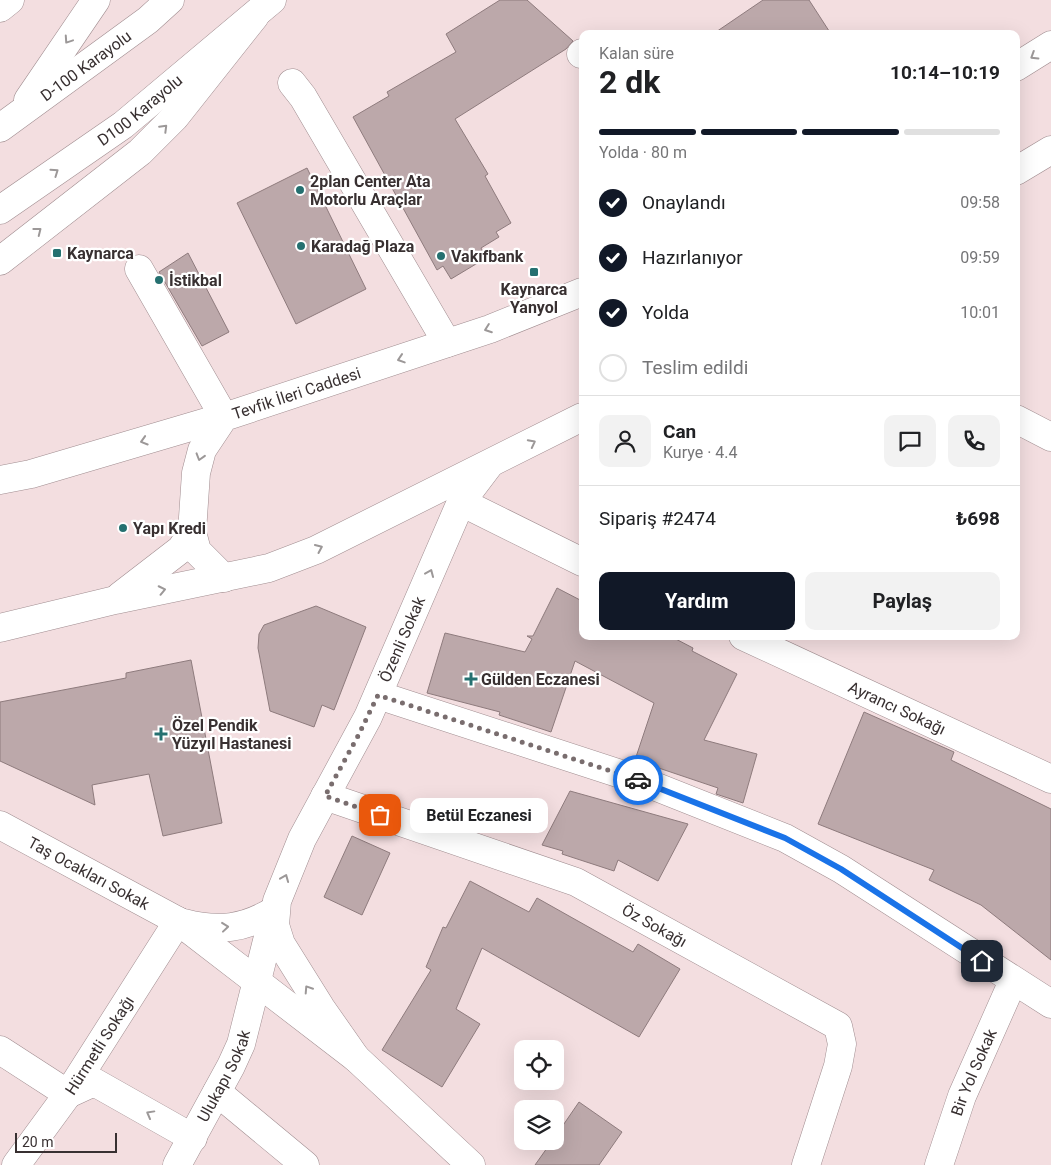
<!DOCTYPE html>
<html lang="tr">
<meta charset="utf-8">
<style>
body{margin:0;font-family:Roboto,sans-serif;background:#f2f2f2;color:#202124;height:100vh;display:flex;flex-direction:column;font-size:19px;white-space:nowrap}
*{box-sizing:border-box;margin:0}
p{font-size:16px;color:#757577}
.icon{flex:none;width:28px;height:28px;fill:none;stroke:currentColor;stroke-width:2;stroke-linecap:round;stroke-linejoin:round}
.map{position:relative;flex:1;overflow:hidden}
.side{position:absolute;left:579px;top:30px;width:441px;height:610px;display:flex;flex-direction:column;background:#fff;border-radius:10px;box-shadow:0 5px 20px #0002}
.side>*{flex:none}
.fabs{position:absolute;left:514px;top:1040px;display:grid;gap:10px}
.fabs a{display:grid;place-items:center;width:50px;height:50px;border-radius:10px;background:#fff;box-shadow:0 5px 20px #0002;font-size:25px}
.scale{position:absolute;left:15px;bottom:12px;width:102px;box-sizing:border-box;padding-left:5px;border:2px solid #383031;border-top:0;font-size:14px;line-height:18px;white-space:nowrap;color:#383031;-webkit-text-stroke:4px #fff;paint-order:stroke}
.pin{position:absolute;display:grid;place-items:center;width:42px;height:42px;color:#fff;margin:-21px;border-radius:10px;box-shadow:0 2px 8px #0006}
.courier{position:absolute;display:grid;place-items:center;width:50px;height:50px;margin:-25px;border:4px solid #1a73e8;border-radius:50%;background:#fff;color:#222;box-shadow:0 1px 6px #0007}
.bubble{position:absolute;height:35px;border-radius:10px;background:#fff;box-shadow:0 5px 20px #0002;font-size:16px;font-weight:700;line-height:35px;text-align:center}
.headline em{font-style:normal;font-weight:700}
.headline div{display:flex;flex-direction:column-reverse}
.headline{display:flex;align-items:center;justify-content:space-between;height:85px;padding:0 20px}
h1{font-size:32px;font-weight:700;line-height:38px}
.bar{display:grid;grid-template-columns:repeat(4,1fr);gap:8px 5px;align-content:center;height:60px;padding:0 20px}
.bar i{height:6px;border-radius:4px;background:#e0e0e0}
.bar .on{background:#111827}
.bar p{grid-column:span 4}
.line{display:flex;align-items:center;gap:12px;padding:0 20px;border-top:1px solid #e0e0e0}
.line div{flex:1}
.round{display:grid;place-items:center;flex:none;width:52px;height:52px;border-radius:10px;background:#f2f2f2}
ol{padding:0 20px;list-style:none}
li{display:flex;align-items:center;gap:15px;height:55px}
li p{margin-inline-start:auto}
li .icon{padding:5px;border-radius:50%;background:#111827;color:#fff;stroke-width:4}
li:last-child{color:#757577}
li i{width:28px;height:28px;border:2px solid #e0e0e0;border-radius:50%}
.cta{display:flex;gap:10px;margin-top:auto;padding:10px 20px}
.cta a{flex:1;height:58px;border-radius:10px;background:#111827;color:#fff;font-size:20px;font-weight:700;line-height:58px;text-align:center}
.cta a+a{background:#f2f2f2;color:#202124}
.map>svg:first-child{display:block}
</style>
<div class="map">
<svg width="1051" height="1165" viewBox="0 0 1051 1165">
<rect width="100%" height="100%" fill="#f3dee0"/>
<!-- building -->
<path fill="#bca8aa" stroke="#8e7b7d" d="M 500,0 L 527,0 L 573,41 L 566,49 L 455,119 L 488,174 L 485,176 L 511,223 L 496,232 L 499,237 L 481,248 L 486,258 L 451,279 L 443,266 L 437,270 L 353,117 L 389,96 L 387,92 L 456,52 L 446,34 Z
M 763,0 L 809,0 L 831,34 L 713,34 Z
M 307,168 L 366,289 L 296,324 L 237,203 Z
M 188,253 L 229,332 L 202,346 L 159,272 Z
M 557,588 L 582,601 L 582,636 L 670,636 L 693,648 L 692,651 L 737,674 L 704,740 L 757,754 L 743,803 L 716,794 L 718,788 L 635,760 L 654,703 L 575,661 L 551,732 L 499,715 L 500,712 L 427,693 L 445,633 L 525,652 L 532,639 L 527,636 L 533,636 Z
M 316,606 L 366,627 L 334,710 L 322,705 L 314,727 L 270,711 L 258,648 L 259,634 L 264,625 Z
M 191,660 L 222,823 L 163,836 L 149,774 L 92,785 L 95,805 L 0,761 L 0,702 L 126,678 L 126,673 Z
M 864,712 L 954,752 L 951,760 L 1051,809 L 1051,960 L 981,905 L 929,880 L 934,870 L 818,824 Z
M 570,791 L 688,824 L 658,881 L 618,860 L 614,871 L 562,854 L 563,851 L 542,845 Z
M 352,836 L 390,853 L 362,915 L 324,897 Z
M 470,881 L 529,912 L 537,898 L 633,952 L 638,944 L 680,969 L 639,1037 L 482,948 L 456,1009 L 480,1024 L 442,1087 L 382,1050 L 431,970 L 426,967 L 443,927 L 446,928 Z
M 579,1102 L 622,1132 L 599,1165 L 535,1165 L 552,1141 L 555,1141 L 555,1137 Z"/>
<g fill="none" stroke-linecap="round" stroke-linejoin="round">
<defs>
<g id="minor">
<path d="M 581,54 L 582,53"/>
<path d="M 292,83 L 303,97 L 447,343"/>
<path d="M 139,269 L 224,417"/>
<path d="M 1016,419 L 1051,437"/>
<path d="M 461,502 L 582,562"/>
<path id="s1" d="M 743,636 L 1051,779"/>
<path d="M 378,695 L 639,780 L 785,838 L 841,869 L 1051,1004"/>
<path id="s2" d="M 325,796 L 576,882 L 838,1026 L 842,1044 L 838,1066 L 806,1165"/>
<path id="s3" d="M 0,825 L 178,921 L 356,1058 L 471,1165"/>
<path d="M 184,923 C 218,932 245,929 275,910"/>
<path d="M 0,1050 L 68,1094 L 94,1082 L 193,1138"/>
<path id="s4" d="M 356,1058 L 321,1008 L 281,944 L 275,925 L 277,901 L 302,839 L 368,717 L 461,502 L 489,465"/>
<path d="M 217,1092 L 305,1165"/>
<path id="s5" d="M 16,1165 L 68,1094 L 178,921"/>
<path id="s6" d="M 177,1165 L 231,1066 L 241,1044 L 273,917"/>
<path id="s7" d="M 939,1165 L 962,1096 L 1013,981"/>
</g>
<g id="major">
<path d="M 0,8 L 10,0"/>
<path d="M 1016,67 L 1051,45"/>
<path d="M 1016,171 L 1051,150"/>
<path d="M 192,532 L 197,551 L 224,578"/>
<path id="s8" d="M 120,596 L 181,549 L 192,532 L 196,473 L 202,450 L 224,417 L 490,329 L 582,292"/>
<path d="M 0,628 L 115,600 L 269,568 L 316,550 L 582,417"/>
</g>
<g id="highway">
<path d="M 28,100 L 96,0"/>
<path id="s9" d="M 0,128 L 148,20 L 170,0"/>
<path id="s10" d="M 0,210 L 123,125 L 272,0"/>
<path d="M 0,261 L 140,152 L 175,117 L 255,16"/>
<path d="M 0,480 L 31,474 L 224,417"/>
</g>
</defs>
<!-- minor casing -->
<use href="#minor" stroke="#a08d90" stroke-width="29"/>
<!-- major casing -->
<use href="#major" stroke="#a08d90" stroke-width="29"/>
<!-- highway casing -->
<use href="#highway" stroke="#a08d90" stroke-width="29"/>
<!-- minor -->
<use href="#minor" stroke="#fff" stroke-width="28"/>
<!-- major -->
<use href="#major" stroke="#fff" stroke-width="28"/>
<!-- highway -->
<use href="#highway" stroke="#fff" stroke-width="28"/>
</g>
<!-- one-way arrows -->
<defs><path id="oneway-chevron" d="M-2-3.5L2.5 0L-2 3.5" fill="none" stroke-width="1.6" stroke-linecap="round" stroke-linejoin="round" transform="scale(1.25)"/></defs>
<g stroke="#9c9898">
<use href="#oneway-chevron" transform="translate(68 40) rotate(124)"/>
<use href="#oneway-chevron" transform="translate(1034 56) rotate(148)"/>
<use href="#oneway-chevron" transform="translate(164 128) rotate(-45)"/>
<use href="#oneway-chevron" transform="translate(55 172) rotate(-35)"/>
<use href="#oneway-chevron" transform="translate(38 231) rotate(-38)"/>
<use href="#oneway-chevron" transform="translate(488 329) rotate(160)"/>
<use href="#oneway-chevron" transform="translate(401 359) rotate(162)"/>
<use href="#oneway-chevron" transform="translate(144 441) rotate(163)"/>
<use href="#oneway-chevron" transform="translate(532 443) rotate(-27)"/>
<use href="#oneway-chevron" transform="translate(200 457) rotate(107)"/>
<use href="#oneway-chevron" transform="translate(319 548) rotate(-24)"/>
<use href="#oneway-chevron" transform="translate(430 573) rotate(-67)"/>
<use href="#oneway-chevron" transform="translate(162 590) rotate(-12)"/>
<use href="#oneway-chevron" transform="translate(285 878) rotate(-68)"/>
<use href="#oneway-chevron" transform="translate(225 927) rotate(-6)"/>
<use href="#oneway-chevron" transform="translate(308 989) rotate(-123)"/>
<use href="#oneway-chevron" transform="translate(150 1114) rotate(-151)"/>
</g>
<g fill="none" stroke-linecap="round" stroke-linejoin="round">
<!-- done -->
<path stroke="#796d6e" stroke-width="5" stroke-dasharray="0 9" d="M 380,815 L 325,796 L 358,736 L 378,695 L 638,780"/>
<!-- route -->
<path stroke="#1a73e8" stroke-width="6" d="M 638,780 L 785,838 L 841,869 L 982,961"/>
</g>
<!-- markers -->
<g fill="#257070" stroke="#fff" stroke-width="2">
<circle cx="300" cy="190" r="5"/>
<circle cx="301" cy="246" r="5"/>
<rect x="52" y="248" width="10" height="10" rx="2.5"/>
<circle cx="441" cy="256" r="5"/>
<rect x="529" y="267" width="10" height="10" rx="2.5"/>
<circle cx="159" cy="280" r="5"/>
<circle cx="123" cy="528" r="5"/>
<path d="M468.5 671.5h5v5h5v5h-5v5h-5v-5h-5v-5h5z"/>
<path d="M158.5 726.5h5v5h5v5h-5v5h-5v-5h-5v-5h5z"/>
</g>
<g text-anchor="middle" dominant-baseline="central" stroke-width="4.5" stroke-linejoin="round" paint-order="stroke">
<!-- street labels -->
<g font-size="16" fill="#383031" stroke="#fff">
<text stroke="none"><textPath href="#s9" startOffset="106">D-100 Karayolu</textPath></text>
<text stroke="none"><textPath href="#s10" startOffset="172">D100 Karayolu</textPath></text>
<text stroke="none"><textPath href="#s8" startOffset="296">Tevfik İleri Caddesi</textPath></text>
<text stroke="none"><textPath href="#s4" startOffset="471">Özenli Sokak</textPath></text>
<text stroke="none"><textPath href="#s1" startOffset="170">Ayrancı Sokağı</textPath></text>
<text stroke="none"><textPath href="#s3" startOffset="101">Taş Ocakları Sokak</textPath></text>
<text stroke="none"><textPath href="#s2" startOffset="355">Öz Sokağı</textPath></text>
<text stroke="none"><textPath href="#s5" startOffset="146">Hürmetli Sokağı</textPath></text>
<text stroke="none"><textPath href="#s7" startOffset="99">Bir Yol Sokak</textPath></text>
<text stroke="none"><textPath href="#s6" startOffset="101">Ulukapı Sokak</textPath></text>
</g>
<!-- poi labels -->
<g font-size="16" font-weight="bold" fill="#383031" stroke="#fff" text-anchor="start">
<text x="310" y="181">2plan Center Ata<tspan x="310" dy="18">Motorlu Araçlar</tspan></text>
<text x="311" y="246">Karadağ Plaza</text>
<text x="67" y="253">Kaynarca</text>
<text x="451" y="256">Vakıfbank</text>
<text x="169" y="280">İstikbal</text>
<text x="534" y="289" text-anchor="middle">Kaynarca<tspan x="534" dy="18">Yanyol</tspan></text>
<text x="133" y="528">Yapı Kredi</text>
<text x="481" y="679">Gülden Eczanesi</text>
<text x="172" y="725">Özel Pendik<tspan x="172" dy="18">Yüzyıl Hastanesi</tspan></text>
</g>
</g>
</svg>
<div class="fabs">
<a><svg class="icon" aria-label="locate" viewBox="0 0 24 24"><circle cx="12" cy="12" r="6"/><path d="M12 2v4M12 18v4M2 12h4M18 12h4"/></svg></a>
<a><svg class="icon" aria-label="layers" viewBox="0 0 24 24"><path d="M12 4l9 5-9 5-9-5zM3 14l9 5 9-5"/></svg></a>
</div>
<div class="scale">20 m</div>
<div class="pin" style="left:380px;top:815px;background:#ea580c"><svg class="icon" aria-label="bag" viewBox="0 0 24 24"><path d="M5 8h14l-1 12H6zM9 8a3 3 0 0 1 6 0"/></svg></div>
<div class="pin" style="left:982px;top:961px;background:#1f2937"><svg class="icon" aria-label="home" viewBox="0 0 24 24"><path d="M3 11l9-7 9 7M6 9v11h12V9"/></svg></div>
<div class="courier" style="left:638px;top:780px"><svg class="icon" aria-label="car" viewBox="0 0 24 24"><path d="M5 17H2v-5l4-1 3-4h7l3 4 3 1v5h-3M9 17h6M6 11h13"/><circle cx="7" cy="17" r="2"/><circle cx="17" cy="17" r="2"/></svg></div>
<div class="bubble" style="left:410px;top:798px;width:138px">Betül Eczanesi</div>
<section class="side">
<div class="headline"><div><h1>2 dk</h1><p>Kalan süre</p></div><em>10:14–10:19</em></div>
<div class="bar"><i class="on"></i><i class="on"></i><i class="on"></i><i></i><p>Yolda · 80 m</p></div>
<ol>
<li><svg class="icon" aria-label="check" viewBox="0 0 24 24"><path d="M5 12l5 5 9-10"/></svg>Onaylandı<p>09:58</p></li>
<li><svg class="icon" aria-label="check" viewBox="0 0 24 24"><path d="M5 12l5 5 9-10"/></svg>Hazırlanıyor<p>09:59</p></li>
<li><svg class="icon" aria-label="check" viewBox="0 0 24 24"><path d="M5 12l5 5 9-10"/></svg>Yolda<p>10:01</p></li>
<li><i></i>Teslim edildi</li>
</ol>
<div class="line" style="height:90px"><a class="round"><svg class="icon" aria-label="person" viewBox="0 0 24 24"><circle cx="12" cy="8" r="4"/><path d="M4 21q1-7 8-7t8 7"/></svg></a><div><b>Can</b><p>Kurye · 4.4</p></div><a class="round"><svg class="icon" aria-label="chat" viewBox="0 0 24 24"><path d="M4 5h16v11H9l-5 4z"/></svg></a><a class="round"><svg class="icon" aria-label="phone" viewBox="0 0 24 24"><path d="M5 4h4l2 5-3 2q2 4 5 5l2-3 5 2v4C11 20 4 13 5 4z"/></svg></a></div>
<div class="line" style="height:65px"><div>Sipariş #2474</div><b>₺698</b></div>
<div class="cta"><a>Yardım</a><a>Paylaş</a></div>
</section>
</div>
